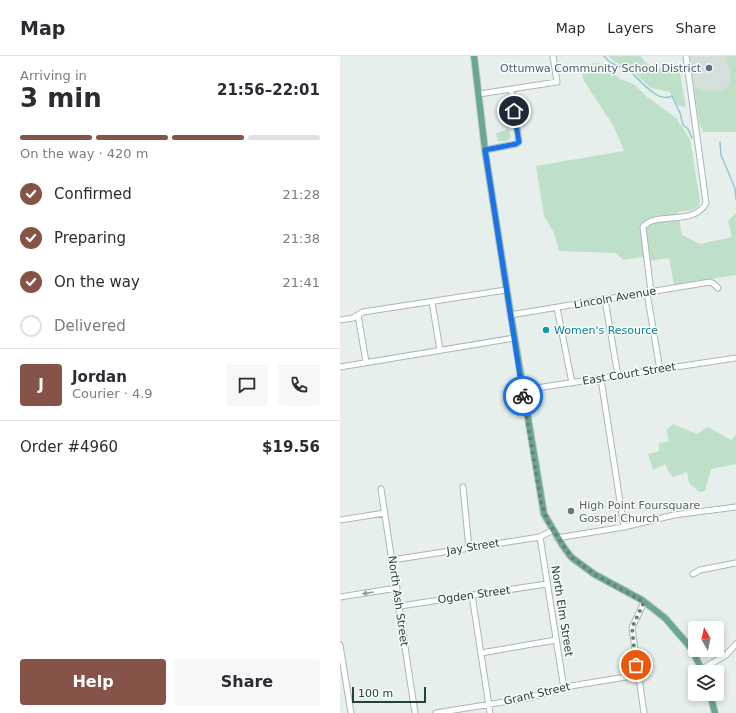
<!DOCTYPE html>
<meta charset="utf-8">
<style>
body{margin:0;font-family:"DejaVu Sans",sans-serif;background:#f7f7f7;color:#2b2b33;height:100vh;display:flex;flex-direction:column;font-size:15px;white-space:nowrap}
*{box-sizing:border-box;margin:0}
p{font-size:13px;color:#7c7c81}
.icon{flex:none;width:22px;height:22px;fill:none;stroke:currentColor;stroke-width:2;stroke-linecap:round;stroke-linejoin:round}
.map{position:relative;flex:1;overflow:hidden}
.panel{display:flex;flex-direction:column;background:#fff;width:340px}
.panel>*{flex:none}
.needle{width:26px;rotate:351deg}
.buttons{position:absolute;left:348px;top:565px;display:grid;gap:8px}
.buttons a{display:grid;place-items:center;width:36px;height:36px;border-radius:4px;background:#fff;box-shadow:0 2px 6px #0003;font-size:20px}
.scale{position:absolute;left:12px;bottom:10px;width:74px;box-sizing:border-box;padding-left:4px;border:2px solid #24423a;border-top:0;font-size:11px;line-height:14px;white-space:nowrap;color:#24423a;-webkit-text-stroke:3px #f7fbf9;paint-order:stroke}
.pin{position:absolute;display:grid;place-items:center;width:34px;height:34px;color:#fff;margin:-17px;border:2px solid #fff;border-radius:50%;box-shadow:0 1px 4px #0007}
.courier{position:absolute;display:grid;place-items:center;width:40px;height:40px;margin:-20px;border:3px solid #1a73e8;border-radius:50%;background:#fff;color:#222;box-shadow:0 1px 5px #0007}
.head em{font-style:normal;font-weight:800}
.head div{display:flex;flex-direction:column-reverse}
.head{display:flex;align-items:center;justify-content:space-between;height:68px;padding:0 20px}
h1{font-size:26px;font-weight:800;line-height:30px}
.bar{display:grid;grid-template-columns:repeat(4,1fr);gap:6px 4px;align-content:center;height:48px;padding:0 20px}
.bar i{height:5px;border-radius:3px;background:#e1e1e2}
.bar .on{background:#855347}
.bar p{grid-column:span 4}
.line{display:flex;align-items:center;gap:10px;padding:0 20px;border-top:1px solid #e1e1e2}
.line div{flex:1}
.round{display:grid;place-items:center;flex:none;width:42px;height:42px;border-radius:4px;background:#f7f7f7}
ol{padding:0 20px;list-style:none}
li{display:flex;align-items:center;gap:12px;height:44px}
li p{margin-inline-start:auto}
li .icon{padding:4px;border-radius:50%;background:#855347;color:#fff;stroke-width:4}
li:last-child{color:#7c7c81}
li i{width:22px;height:22px;border:2px solid #e1e1e2;border-radius:50%}
.primary-button{display:flex;gap:8px;margin-top:auto;padding:8px 20px}
.primary-button a{flex:1;height:46px;border-radius:4px;background:#855347;color:#fff;font-size:16px;font-weight:800;line-height:46px;text-align:center}
.primary-button a+a{background:#f7f7f7;color:#2b2b33}
header{display:flex;align-items:center;gap:24px;box-sizing:border-box;height:56px;padding:0 20px;background:#fff;border-bottom:1px solid #e1e1e2}
header strong{font-size:19px}
nav{display:flex;gap:22px;margin-inline-start:auto;font-size:14px}
main{display:flex;flex:1;min-height:0}
.map>svg:first-child{display:block}
</style>
<header>
<strong>Map</strong>
<nav><a>Map</a><a>Layers</a><a>Share</a></nav>
</header>
<main>
<section class="panel">
<div class="head"><div><h1>3 min</h1><p>Arriving in</p></div><em>21:56–22:01</em></div>
<div class="bar"><i class="on"></i><i class="on"></i><i class="on"></i><i></i><p>On the way · 420 m</p></div>
<ol>
<li><svg class="icon" aria-label="check" viewBox="0 0 24 24"><path d="M5 12l5 5 9-10"/></svg>Confirmed<p>21:28</p></li>
<li><svg class="icon" aria-label="check" viewBox="0 0 24 24"><path d="M5 12l5 5 9-10"/></svg>Preparing<p>21:38</p></li>
<li><svg class="icon" aria-label="check" viewBox="0 0 24 24"><path d="M5 12l5 5 9-10"/></svg>On the way<p>21:41</p></li>
<li><i></i>Delivered</li>
</ol>
<div class="line" style="height:72px"><b class="round" style="background:#855347;color:#fff">J</b><div><b>Jordan</b><p>Courier · 4.9</p></div><a class="round"><svg class="icon" aria-label="chat" viewBox="0 0 24 24"><path d="M4 5h16v11H9l-5 4z"/></svg></a><a class="round"><svg class="icon" aria-label="phone" viewBox="0 0 24 24"><path d="M5 4h4l2 5-3 2q2 4 5 5l2-3 5 2v4C11 20 4 13 5 4z"/></svg></a></div>
<div class="line" style="height:52px"><div>Order #4960</div><b>$19.56</b></div>
<div class="primary-button"><a>Help</a><a>Share</a></div>
</section>
<div class="map">
<svg width="396" height="657" viewBox="0 0 396 657">
<rect width="100%" height="100%" fill="#e6efeb"/>
<!-- built -->
<path fill="#d4dfda" d="M 349,0 L 386,0 L 389,8 L 390,23 L 387,32 L 375,36 L 364,35 L 354,31 Z"/>
<!-- green -->
<path fill="#bfe0c8" d="M 268,0 L 301,0 C 308,14 326,14 339,12 L 346,52 L 338,49 L 330,36 L 311,32 L 289,12 L 275,6 Z
M 386,0 L 396,0 L 396,76 L 363,76 L 359,67 L 354,31 C 366,36 374,37 387,32 C 392,20 390,11 386,0 Z
M 255,7 L 264,8 L 280,23 L 295,29 L 306,40 L 336,62 L 350,83 L 360,145 L 358,151 L 352,154 L 338,156 L 342,179 L 360,188 L 392,181 L 388,165 L 396,157 L 396,219 L 334,229 L 329,202 L 310,205 L 308,200 L 283,204 L 276,197 L 219,195 L 214,177 L 204,160 L 196,110 L 284,95 L 274,71 L 244,25 L 241,11 Z
M 169,73 L 171,82 L 167,85 L 158,85 L 156,77 Z
M 333,368 L 357,378 L 368,371 L 391,384 L 396,379 L 396,408 L 371,413 L 365,435 L 359,436 L 349,427 L 347,416 L 333,421 L 327,413 L 326,408 L 313,414 L 308,398 L 319,395 L 319,387 L 329,385 L 326,374 Z"/>
<g fill="none" stroke-linecap="round" stroke-linejoin="round">
<!-- stream -->
<path stroke="#8ec9d4" stroke-width="1.5" d="M 264,0 C 274,12 281,9 291,16 C 300,24 318,48 332,40 L 340,57 L 343,69 L 348,73 L 352,82
M 380,86 L 381,99 L 395,132 L 396,144"/>
<defs>
<path id="minor" d="M 139,38 L 217,26 L 213,0
M 145,94 L 176,88 L 179,86 L 171,33
M 311,236 L 303,171 C 315,155 355,170 366,147 L 346,0
M 307,237 L 320,314
M 265,244 L 278,320
M 92,246 L 100,294
M 217,252 L 232,327
M 18,259 L 26,306
M 170,259 L 370,226 L 374,228 L 378,232
M 0,264 L 13,262 L 23,256 L 166,234
M 0,311 L 174,282
M 261,323 L 284,471
M 183,334 L 396,302
M 123,431 L 129,492
M 41,433 L 75,657
M 0,464 L 45,457
M 200,481 L 224,633
M 217,482 L 284,471 L 334,459 L 396,451
M 52,504 L 200,481 L 213,474
M 353,518 L 360,514 L 396,507
M 132,539 L 150,657
M 0,541 L 57,532
M 60,550 L 207,528
M 0,589 L 11,657
M 141,597 L 216,584
M 362,613 L 386,599 L 396,588
M 96,657 L 188,642 L 231,630 L 298,619
M 304,657 L 292,572 L 304,546"/>
<path id="major" d="M 134,0 L 145,94 L 170,254 L 204,458 L 223,490 L 231,501 L 254,518 L 302,544 L 325,562 L 351,592 L 363,616
M 370,638 L 375,657"/>
</defs>
<!-- minor casing -->
<use href="#minor" stroke="#a8b8b2" stroke-width="7"/>
<!-- major casing -->
<use href="#major" stroke="#c2cac8" stroke-width="8"/>
<!-- minor -->
<use href="#minor" stroke="#fff" stroke-width="5"/>
<!-- major -->
<use href="#major" stroke="#6aa596" stroke-width="6"/>
</g>
<!-- one-way arrows -->
<defs><path id="oneway-solid" d="M-6-.8H1V-3.2L6.5 0L1 3.2V.8H-6Z"/></defs>
<use fill="#92a09c" href="#oneway-solid" transform="translate(28 537) rotate(171)"/>
<g fill="none" stroke-linecap="round" stroke-linejoin="round">
<!-- done -->
<path stroke="#687f78" stroke-width="4" stroke-dasharray="0 7.2" d="M 183,340 L 201,446 L 208,466 L 231,501 L 254,518 L 304,546 L 292,572 L 296,609"/>
<!-- route -->
<path stroke="#1a73e8" stroke-width="5" d="M 174,55 L 179,86 L 176,88 L 145,94 L 183,340"/>
</g>
<!-- markers -->
<circle fill="#5c6f8a" stroke="#f7fbf9" stroke-width="1.5" cx="369" cy="12" r="4"/>
<circle fill="#0f9aa8" stroke="#f7fbf9" stroke-width="1.5" cx="206" cy="274" r="4"/>
<circle fill="#6b7280" stroke="#f7fbf9" stroke-width="1.5" cx="231" cy="455" r="4"/>
<g text-anchor="middle" dominant-baseline="central" stroke-width="3" stroke-linejoin="round" paint-order="stroke">
<!-- service labels -->
<g font-size="11" fill="#4e5e75" stroke="#f7fbf9" text-anchor="end">
<text x="361" y="12">Ottumwa Community School District</text>
</g>
<!-- street labels -->
<g font-size="11" fill="#24423a" stroke="#f7fbf9">
<text transform="translate(275 242) rotate(-10)">Lincoln Avenue</text>
<text transform="translate(289 318) rotate(-9)">East Court Street</text>
<text transform="translate(133 491) rotate(-9)">Jay Street</text>
<text transform="translate(134 539) rotate(-8)">Ogden Street</text>
<text transform="translate(58 545) rotate(82)">North Ash Street</text>
<text transform="translate(222 555) rotate(81)">North Elm Street</text>
<text transform="translate(197 638) rotate(-13)">Grant Street</text>
</g>
<!-- culture labels -->
<g font-size="11" fill="#0d838f" stroke="#f7fbf9" text-anchor="start">
<text x="214" y="274">Women's Resource</text>
</g>
<!-- worship labels -->
<g font-size="11" fill="#5b616d" stroke="#f7fbf9" text-anchor="start">
<text x="239" y="449">High Point Foursquare<tspan x="239" dy="13">Gospel Church</tspan></text>
</g>
</g>
</svg>
<div class="buttons">
<a><svg class="needle" viewBox="-14 -14 28 28"><path d="M0-13l5 13h-10z" fill="#e53935"/><path d="M0 13l5-13h-10z" fill="#7c7c81"/></svg></a>
<a><svg class="icon" aria-label="layers" viewBox="0 0 24 24"><path d="M12 4l9 5-9 5-9-5zM3 14l9 5 9-5"/></svg></a>
</div>
<div class="scale">100 m</div>
<div class="pin" style="left:296px;top:609px;background:#ea580c"><svg class="icon" aria-label="bag" viewBox="0 0 24 24"><path d="M5 8h14l-1 12H6zM9 8a3 3 0 0 1 6 0"/></svg></div>
<div class="pin" style="left:174px;top:55px;background:#1f2937"><svg class="icon" aria-label="home" viewBox="0 0 24 24"><path d="M3 11l9-7 9 7M6 9v11h12V9"/></svg></div>
<div class="courier" style="left:183px;top:340px"><svg class="icon" aria-label="bike" viewBox="0 0 24 24"><circle cx="6" cy="16" r="4"/><circle cx="18" cy="16" r="4"/><path d="M6 16l4-8h5l3 8M10 8l3 8H6M13 5h3"/></svg></div>
</div>
</main>
